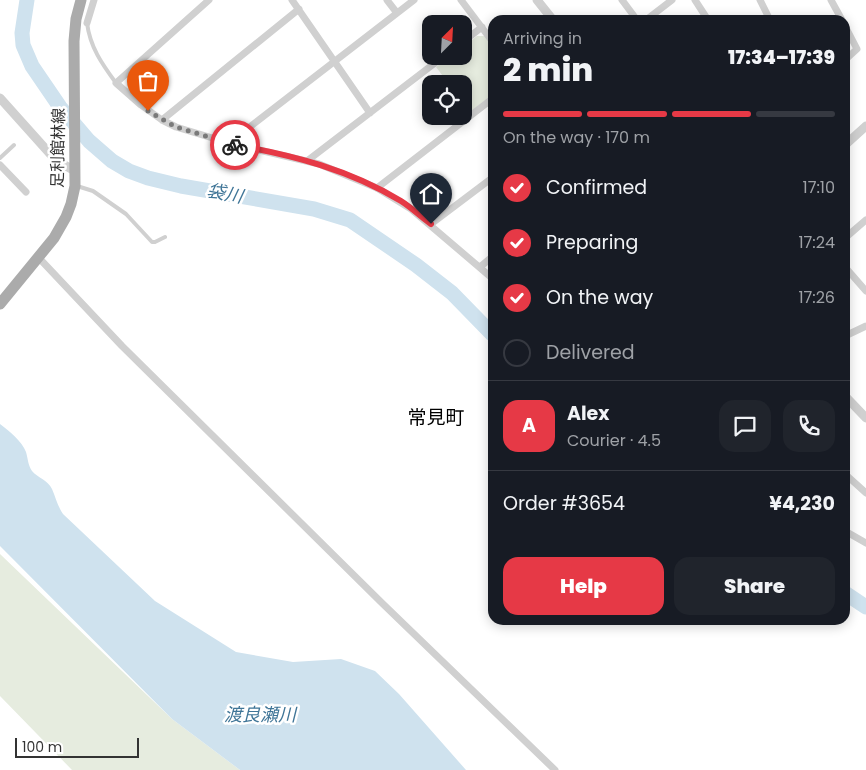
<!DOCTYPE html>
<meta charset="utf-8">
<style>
body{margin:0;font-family:Poppins,"Noto Sans JP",sans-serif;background:#20242c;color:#f1f3f6;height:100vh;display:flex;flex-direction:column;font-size:19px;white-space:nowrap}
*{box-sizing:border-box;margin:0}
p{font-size:16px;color:#9ea1a6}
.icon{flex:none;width:28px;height:28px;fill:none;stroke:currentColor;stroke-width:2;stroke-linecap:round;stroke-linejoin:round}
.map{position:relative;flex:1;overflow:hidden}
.sheet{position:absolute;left:488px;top:15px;width:362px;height:610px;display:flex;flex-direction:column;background:#171b24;border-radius:15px;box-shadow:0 2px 12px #0003}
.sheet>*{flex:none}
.needle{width:32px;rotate:24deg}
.controls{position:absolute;left:422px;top:15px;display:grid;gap:10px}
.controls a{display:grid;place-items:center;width:50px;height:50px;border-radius:10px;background:#171b24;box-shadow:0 2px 12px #0003;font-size:25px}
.scale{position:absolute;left:15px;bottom:12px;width:124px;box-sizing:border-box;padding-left:5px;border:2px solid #333;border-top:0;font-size:14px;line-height:18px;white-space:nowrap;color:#333;-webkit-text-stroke:4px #fff;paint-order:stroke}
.pin{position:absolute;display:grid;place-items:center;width:42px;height:42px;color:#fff;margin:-51px -21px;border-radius:50% 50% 50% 0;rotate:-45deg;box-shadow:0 0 5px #0007}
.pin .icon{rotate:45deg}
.courier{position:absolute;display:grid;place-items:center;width:50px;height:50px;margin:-25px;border:4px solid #e63946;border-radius:50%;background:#fff;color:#222;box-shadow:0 1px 6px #0007}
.overview em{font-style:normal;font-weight:800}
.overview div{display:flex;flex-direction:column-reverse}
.overview{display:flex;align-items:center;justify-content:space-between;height:85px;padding:0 15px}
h1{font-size:32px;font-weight:800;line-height:38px}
.bar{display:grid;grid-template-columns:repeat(4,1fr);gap:8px 5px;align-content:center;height:60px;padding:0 15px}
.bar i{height:6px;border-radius:4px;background:#363941}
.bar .on{background:#e63946}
.bar p{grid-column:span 4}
.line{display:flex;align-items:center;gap:12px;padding:0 15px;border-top:1px solid #363941}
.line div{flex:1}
.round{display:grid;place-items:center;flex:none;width:52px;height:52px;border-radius:15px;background:#20242c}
ol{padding:0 15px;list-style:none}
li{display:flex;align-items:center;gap:15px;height:55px}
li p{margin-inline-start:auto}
li .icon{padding:5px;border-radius:50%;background:#e63946;color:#fff;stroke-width:4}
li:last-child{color:#9ea1a6}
li i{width:28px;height:28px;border:2px solid #363941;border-radius:50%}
.action{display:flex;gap:10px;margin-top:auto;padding:10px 15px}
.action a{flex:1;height:58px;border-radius:15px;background:#e63946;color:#fff;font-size:20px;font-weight:800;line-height:58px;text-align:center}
.action a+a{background:#20242c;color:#f1f3f6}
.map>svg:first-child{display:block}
</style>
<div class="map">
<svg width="866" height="770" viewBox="0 0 866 770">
<rect width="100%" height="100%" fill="#fff"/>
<!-- green -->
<path fill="#e6ecdf" d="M 477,36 L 485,36 L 492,46 L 492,95 L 470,112 L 464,103 L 464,84 L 449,84 L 436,67 L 451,56 L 464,56 L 464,46 Z
M 0,554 L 172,719 L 240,770 L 72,770 L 0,696 Z"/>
<!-- water -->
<path fill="#cfe2ee" d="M 0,424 C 9,431 22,441 26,452 C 28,459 28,465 32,471 C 38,478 48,480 52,489 C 56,498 57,505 63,514 L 155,601 L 236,652 L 293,662 L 341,659 L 375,671 L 399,694 L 466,770 L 240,770 L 172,719 L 0,546 Z"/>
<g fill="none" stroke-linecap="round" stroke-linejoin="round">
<!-- river -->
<path stroke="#cfe2ee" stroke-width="15" d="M 27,0 L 22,33 L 23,45 L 32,66 L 60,107 L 89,141 L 112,161 L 129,171 L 148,178 L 181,186 L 314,209 L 350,220 L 416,265 L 452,293 L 492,334
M 845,593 L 866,607"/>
<!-- service -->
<path stroke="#d0d0d0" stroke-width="4" d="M 87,23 C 90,47 102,64 116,83
M 0,158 L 14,145
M 77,186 L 93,191 L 126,214 L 152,242 L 155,242 L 165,237"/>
<!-- minor -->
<path stroke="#d0d0d0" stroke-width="7" d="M 209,0 L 116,83 L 141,105 L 162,120 L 176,127 L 229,143 L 319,164 L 377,188 L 411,209 L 492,278
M 292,0 L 370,113
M 387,0 L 397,13
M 461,0 L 492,41
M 622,0 L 637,20
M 695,0 L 708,20
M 760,0 L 770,20
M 831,0 L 842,20
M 646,20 L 672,0
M 87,23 L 94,0
M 845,26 L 857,49 L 845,60
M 464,41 L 482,27
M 162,120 L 299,9
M 229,143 L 414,0
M 307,161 L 444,56
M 0,165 L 26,192
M 377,188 L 492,99
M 431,224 L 492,178
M 845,238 L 866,220
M 39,258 L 122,346 L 383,604 L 555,770
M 480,267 L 492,257
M 845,267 L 866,291
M 845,336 L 866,326
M 845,474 L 866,493
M 845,531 L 866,543"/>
<!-- tertiary -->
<path stroke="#d0d0d0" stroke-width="9" d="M 537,0 L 553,20
M 0,98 L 52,156 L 59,162 L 75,171
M 845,145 L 866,126
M 845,396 L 866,418"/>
<!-- primary -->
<path stroke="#ababab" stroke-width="11" d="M 0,304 L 54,238 L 66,217 L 71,204 L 75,186 L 74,41 L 76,19 L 81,0"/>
</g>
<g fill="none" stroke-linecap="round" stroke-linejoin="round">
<!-- done -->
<path stroke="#7a7a7a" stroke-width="5" stroke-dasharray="0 9" d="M 148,111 L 176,127 L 235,145"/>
<!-- route -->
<path stroke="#e63946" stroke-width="6" d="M 235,145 C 293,155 350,170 401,201 C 412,208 421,217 431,224"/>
</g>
<g text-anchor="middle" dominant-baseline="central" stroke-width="5" stroke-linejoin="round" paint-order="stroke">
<!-- street labels -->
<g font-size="16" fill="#333" stroke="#fff">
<text transform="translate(58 148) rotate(-89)">足利館林線</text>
</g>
<!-- water labels -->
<g font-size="18" font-style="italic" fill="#3f7597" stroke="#fff">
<text transform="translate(225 193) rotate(11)">袋川</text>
<text x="260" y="714">渡良瀬川</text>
</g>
<!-- quarter labels -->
<g font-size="19" fill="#000" stroke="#fff">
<text x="436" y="417">常見町</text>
</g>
</g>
</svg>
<div class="controls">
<a><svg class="needle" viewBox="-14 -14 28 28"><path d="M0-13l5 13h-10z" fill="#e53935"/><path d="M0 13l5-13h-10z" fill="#9ea1a6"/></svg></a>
<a><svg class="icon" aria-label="locate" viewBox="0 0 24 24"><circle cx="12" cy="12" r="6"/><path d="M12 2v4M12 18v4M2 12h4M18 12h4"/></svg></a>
</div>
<div class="scale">100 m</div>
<div class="pin" style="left:148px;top:111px;background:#ea580c"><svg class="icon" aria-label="bag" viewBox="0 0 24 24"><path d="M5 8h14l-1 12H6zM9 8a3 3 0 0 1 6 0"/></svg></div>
<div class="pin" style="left:431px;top:224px;background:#1f2937"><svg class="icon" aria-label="home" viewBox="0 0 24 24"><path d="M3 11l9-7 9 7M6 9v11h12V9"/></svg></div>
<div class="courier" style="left:235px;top:145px"><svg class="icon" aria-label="bike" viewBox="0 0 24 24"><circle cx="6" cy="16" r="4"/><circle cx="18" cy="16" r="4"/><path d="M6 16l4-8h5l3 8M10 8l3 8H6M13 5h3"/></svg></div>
<section class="sheet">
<div class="overview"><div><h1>2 min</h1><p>Arriving in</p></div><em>17:34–17:39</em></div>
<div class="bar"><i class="on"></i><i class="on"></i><i class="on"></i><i></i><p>On the way · 170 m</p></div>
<ol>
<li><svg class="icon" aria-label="check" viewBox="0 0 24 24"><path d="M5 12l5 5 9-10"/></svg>Confirmed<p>17:10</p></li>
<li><svg class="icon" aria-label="check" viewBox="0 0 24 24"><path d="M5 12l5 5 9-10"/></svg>Preparing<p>17:24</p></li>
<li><svg class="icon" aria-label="check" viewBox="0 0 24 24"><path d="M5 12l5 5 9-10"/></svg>On the way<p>17:26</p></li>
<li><i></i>Delivered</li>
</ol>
<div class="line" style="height:90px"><b class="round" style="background:#e63946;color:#fff">A</b><div><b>Alex</b><p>Courier · 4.5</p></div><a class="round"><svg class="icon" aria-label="chat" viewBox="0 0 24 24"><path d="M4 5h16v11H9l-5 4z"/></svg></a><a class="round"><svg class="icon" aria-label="phone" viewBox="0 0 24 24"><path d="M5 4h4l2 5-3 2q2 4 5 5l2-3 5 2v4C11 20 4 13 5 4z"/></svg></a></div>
<div class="line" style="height:65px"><div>Order #3654</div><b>¥4,230</b></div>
<div class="action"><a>Help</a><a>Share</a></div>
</section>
</div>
